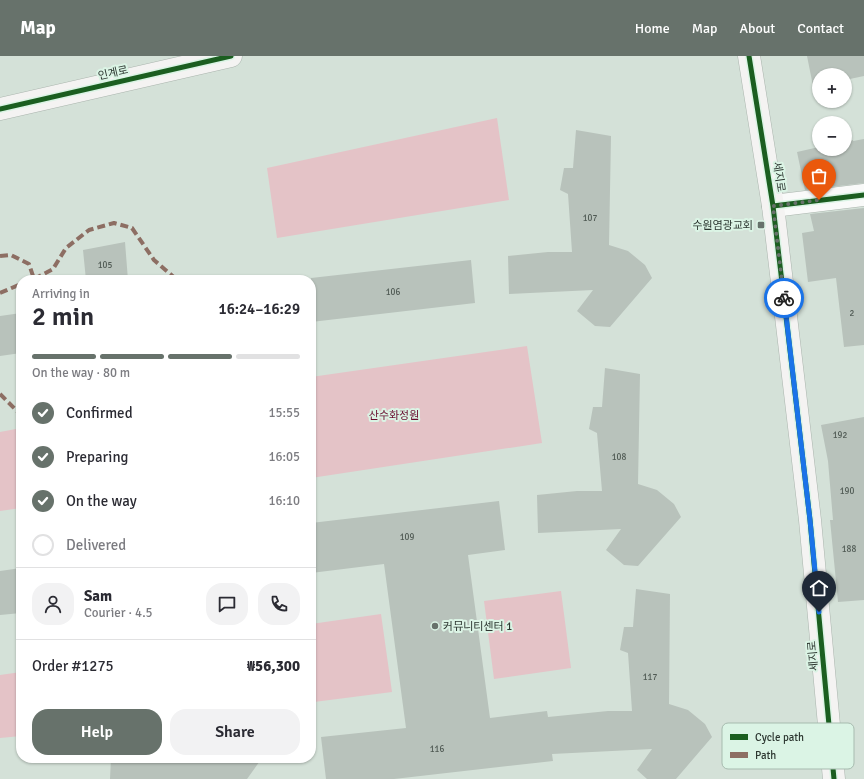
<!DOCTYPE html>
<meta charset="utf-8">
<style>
body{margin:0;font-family:Signika,"Noto Sans KR",sans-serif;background:#f2f2f3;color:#2b2b33;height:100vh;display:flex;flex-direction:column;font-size:15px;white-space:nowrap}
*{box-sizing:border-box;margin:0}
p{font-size:13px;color:#7c7c81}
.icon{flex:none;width:22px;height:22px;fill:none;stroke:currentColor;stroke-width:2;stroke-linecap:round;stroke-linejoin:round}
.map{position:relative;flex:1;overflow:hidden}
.sheet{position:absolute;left:16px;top:219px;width:300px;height:488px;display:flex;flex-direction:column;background:#fff;border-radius:16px;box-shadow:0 1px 3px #0004}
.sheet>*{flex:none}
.buttons{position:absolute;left:812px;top:12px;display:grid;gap:8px}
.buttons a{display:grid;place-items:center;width:40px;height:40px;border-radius:50%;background:#fff;box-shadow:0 1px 3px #0004;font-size:20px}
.pin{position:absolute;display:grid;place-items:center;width:34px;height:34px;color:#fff;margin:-41px -17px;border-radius:50% 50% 50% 0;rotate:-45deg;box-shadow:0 0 4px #0007}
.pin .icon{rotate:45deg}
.courier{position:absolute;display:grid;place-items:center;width:40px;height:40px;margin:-20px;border:3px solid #1a73e8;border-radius:50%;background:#fff;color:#222;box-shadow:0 1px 5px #0007}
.summary em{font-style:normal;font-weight:600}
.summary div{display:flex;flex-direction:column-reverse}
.summary{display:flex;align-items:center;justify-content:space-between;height:68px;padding:0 16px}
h1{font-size:26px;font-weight:600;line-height:30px}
.bar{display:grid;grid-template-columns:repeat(4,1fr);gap:6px 4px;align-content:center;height:48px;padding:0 16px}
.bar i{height:5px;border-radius:3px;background:#e1e1e2}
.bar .current{background:#67726b}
.bar p{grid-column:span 4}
.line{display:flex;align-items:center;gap:10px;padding:0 16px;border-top:1px solid #e1e1e2}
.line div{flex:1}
.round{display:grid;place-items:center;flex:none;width:42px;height:42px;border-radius:16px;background:#f2f2f3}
ol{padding:0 16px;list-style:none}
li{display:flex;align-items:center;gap:12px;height:44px}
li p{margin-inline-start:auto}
li .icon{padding:4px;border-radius:50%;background:#67726b;color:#fff;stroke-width:4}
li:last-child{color:#7c7c81}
li i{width:22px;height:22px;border:2px solid #e1e1e2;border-radius:50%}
.action{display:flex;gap:8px;margin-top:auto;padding:8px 16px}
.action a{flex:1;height:46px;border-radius:16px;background:#67726b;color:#fff;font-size:16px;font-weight:600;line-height:46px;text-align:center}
.action a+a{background:#f2f2f3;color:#2b2b33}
header{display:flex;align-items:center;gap:24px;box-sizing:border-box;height:56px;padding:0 20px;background:#67726b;color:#fff}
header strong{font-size:19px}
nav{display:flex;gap:22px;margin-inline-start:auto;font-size:14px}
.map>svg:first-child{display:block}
</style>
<header>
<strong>Map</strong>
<nav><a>Home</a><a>Map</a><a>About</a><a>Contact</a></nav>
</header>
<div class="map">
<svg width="864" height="723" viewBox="0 0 864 723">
<rect width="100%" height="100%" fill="#d4e1d8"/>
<!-- green -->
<path fill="#e4c3c7" d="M 497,62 L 509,144 L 277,182 L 267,112 Z
M 527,290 L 542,387 L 311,422 L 311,321 Z
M 21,372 L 21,452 L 0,455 L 0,376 Z
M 561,535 L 571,612 L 494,623 L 484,545 Z
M 381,558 L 392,636 L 314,646 L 311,621 L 311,568 Z
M 21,616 L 21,680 L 0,682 L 0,619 Z"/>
<!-- building -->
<path fill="#b8c2bb" d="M 807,0 L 864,0 L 864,20 L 845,24 L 845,19 L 819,19 L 819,29 L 813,30 Z
M 576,74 L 611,80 L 609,189 L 628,195 L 645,209 L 652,222 L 610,271 L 595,270 L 577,255 L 593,234 L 509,238 L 508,200 L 548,196 L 572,196 L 568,138 L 560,134 L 564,112 L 573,112 Z
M 864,83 L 864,127 L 805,134 L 797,96 L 819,91 L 819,93 L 845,93 L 845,86 L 853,84 L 853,85 Z
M 864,152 L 864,289 L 844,291 L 836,222 L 808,226 L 802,177 L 814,175 L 810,158 Z
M 125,186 L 128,224 L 86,224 L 83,194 Z
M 471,204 L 475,247 L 311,266 L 311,222 Z
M 21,257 L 21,297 L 0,300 L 0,260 Z
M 605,312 L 640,318 L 638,428 L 657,434 L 674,448 L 681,461 L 638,510 L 624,509 L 606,494 L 621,473 L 538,477 L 537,439 L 577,435 L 602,435 L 597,377 L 589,373 L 593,351 L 602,351 Z
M 864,361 L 864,544 L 838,546 L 830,464 L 833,464 L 828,405 L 821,369 Z
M 499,445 L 505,494 L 468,499 L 490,662 L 547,655 L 548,661 L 608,655 L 632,655 L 628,597 L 620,594 L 624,571 L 633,571 L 636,533 L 670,538 L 669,648 L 688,654 L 705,668 L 712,681 L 676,723 L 647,723 L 637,714 L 652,693 L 552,698 L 553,705 L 394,723 L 326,723 L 321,681 L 406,672 L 384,508 L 311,517 L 311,467 Z
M 21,512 L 21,557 L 0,559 L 0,515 Z
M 111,702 L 144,702 L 145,706 L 181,704 L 181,702 L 262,702 L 247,723 L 110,723 Z"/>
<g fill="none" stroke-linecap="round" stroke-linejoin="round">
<defs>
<path id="street" d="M 773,150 L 864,139"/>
<path id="secondary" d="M 749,0 L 773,150 L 810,464 L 834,723
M 0,53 L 231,0"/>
</defs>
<!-- street casing -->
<use href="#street" stroke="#aab4ad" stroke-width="23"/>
<!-- secondary casing -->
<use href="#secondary" stroke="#aab4ad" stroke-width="23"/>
<!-- street -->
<use href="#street" stroke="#f9faf9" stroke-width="22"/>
<!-- secondary -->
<use href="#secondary" stroke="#f4f3f2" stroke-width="22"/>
<!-- quiet -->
<path stroke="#8d6e63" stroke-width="4" stroke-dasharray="8 4" stroke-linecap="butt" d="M 0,200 L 11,199 L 29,208 L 34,223 L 31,224
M 34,223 L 53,213 L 66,192 L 89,174 L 114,167 L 132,172 L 154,204 L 177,224
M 0,237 L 21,228
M 0,338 L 18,356"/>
<defs>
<path id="cycleway" d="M 749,0 L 773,150 L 810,464 L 834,723
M 0,53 L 231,0
M 773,150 L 864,139"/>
</defs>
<!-- cycleway casing -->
<use href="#cycleway" stroke="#dbf4e5" stroke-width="8"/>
<!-- cycleway -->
<use href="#cycleway" stroke="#1b5e20" stroke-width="5"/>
</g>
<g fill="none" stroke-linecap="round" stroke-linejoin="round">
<!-- done -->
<path stroke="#67726b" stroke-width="4" stroke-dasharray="0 7.2" d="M 784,242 L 773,150 L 819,144"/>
<!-- route -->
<path stroke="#1a73e8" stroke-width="5" d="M 784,242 L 810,464 L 819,556"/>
</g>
<!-- markers -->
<g fill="#67726b" stroke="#dbf4e5" stroke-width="1.5">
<rect x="757" y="165" width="8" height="8" rx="2"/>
<circle cx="435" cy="570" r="4"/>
</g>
<g text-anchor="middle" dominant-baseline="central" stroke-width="4" stroke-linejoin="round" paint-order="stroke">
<!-- number labels -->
<g font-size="9" fill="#505a54">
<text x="590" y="162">107</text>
<text x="105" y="209">105</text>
<text x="393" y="236">106</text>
<text x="852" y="257">2</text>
<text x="840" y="379">192</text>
<text x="619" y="401">108</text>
<text x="847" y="435">190</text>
<text x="407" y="481">109</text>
<text x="849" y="493">188</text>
<text x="650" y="621">117</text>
<text x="437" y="693">116</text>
</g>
<!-- street labels -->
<g font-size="11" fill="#2d3731" stroke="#dbf4e5">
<text transform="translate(113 17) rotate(-13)">인계로</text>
<text transform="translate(779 121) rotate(81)">세지로</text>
<text transform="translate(813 600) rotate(-95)">세지로</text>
</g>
<!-- poi labels -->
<g font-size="11" fill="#2d3731" stroke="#dbf4e5" text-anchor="end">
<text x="753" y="169">수원염광교회</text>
<text x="443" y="570" text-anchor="start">커뮤니티센터 1</text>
</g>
<!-- park labels -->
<g font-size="11" fill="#680b2d" stroke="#dbf4e5">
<text x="394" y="359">산수화정원</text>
</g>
</g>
<!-- legend -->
<rect x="722" y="667" width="132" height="46" rx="6" fill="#dbf4e5" stroke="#a7bbaf" stroke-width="1"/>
<rect x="730" y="678" width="18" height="6" fill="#1b5e20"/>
<rect x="730" y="696" width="18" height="6" fill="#8d6e63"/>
<g font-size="11" fill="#2d3731">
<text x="755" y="685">Cycle path</text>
<text x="755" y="703">Path</text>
</g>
</svg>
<div class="buttons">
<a>+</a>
<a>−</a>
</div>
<div class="pin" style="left:819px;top:144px;background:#ea580c"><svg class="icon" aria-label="bag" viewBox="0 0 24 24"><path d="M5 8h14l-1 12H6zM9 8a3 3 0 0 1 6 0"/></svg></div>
<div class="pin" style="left:819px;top:556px;background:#1f2937"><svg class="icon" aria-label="home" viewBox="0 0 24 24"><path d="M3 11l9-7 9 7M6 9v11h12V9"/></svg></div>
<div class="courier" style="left:784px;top:242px"><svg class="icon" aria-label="bike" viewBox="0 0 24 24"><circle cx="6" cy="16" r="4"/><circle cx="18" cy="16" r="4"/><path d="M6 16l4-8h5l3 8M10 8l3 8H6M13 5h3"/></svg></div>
<section class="sheet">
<div class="summary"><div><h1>2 min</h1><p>Arriving in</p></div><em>16:24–16:29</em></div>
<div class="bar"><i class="current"></i><i class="current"></i><i class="current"></i><i></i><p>On the way · 80 m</p></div>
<ol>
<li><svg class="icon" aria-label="check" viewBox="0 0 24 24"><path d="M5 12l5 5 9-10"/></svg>Confirmed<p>15:55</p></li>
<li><svg class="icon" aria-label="check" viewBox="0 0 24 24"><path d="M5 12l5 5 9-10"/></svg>Preparing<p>16:05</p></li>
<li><svg class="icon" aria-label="check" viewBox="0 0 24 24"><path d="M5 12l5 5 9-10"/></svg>On the way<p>16:10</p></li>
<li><i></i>Delivered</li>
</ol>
<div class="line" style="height:72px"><a class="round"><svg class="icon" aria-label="person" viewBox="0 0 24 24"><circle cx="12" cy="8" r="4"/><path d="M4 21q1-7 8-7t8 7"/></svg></a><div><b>Sam</b><p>Courier · 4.5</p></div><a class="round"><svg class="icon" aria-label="chat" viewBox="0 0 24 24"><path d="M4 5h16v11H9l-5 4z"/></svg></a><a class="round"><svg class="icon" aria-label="phone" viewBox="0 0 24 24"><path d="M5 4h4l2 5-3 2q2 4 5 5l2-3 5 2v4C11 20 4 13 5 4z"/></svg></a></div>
<div class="line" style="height:52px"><div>Order #1275</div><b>₩56,300</b></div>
<div class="action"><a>Help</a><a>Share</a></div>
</section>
</div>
